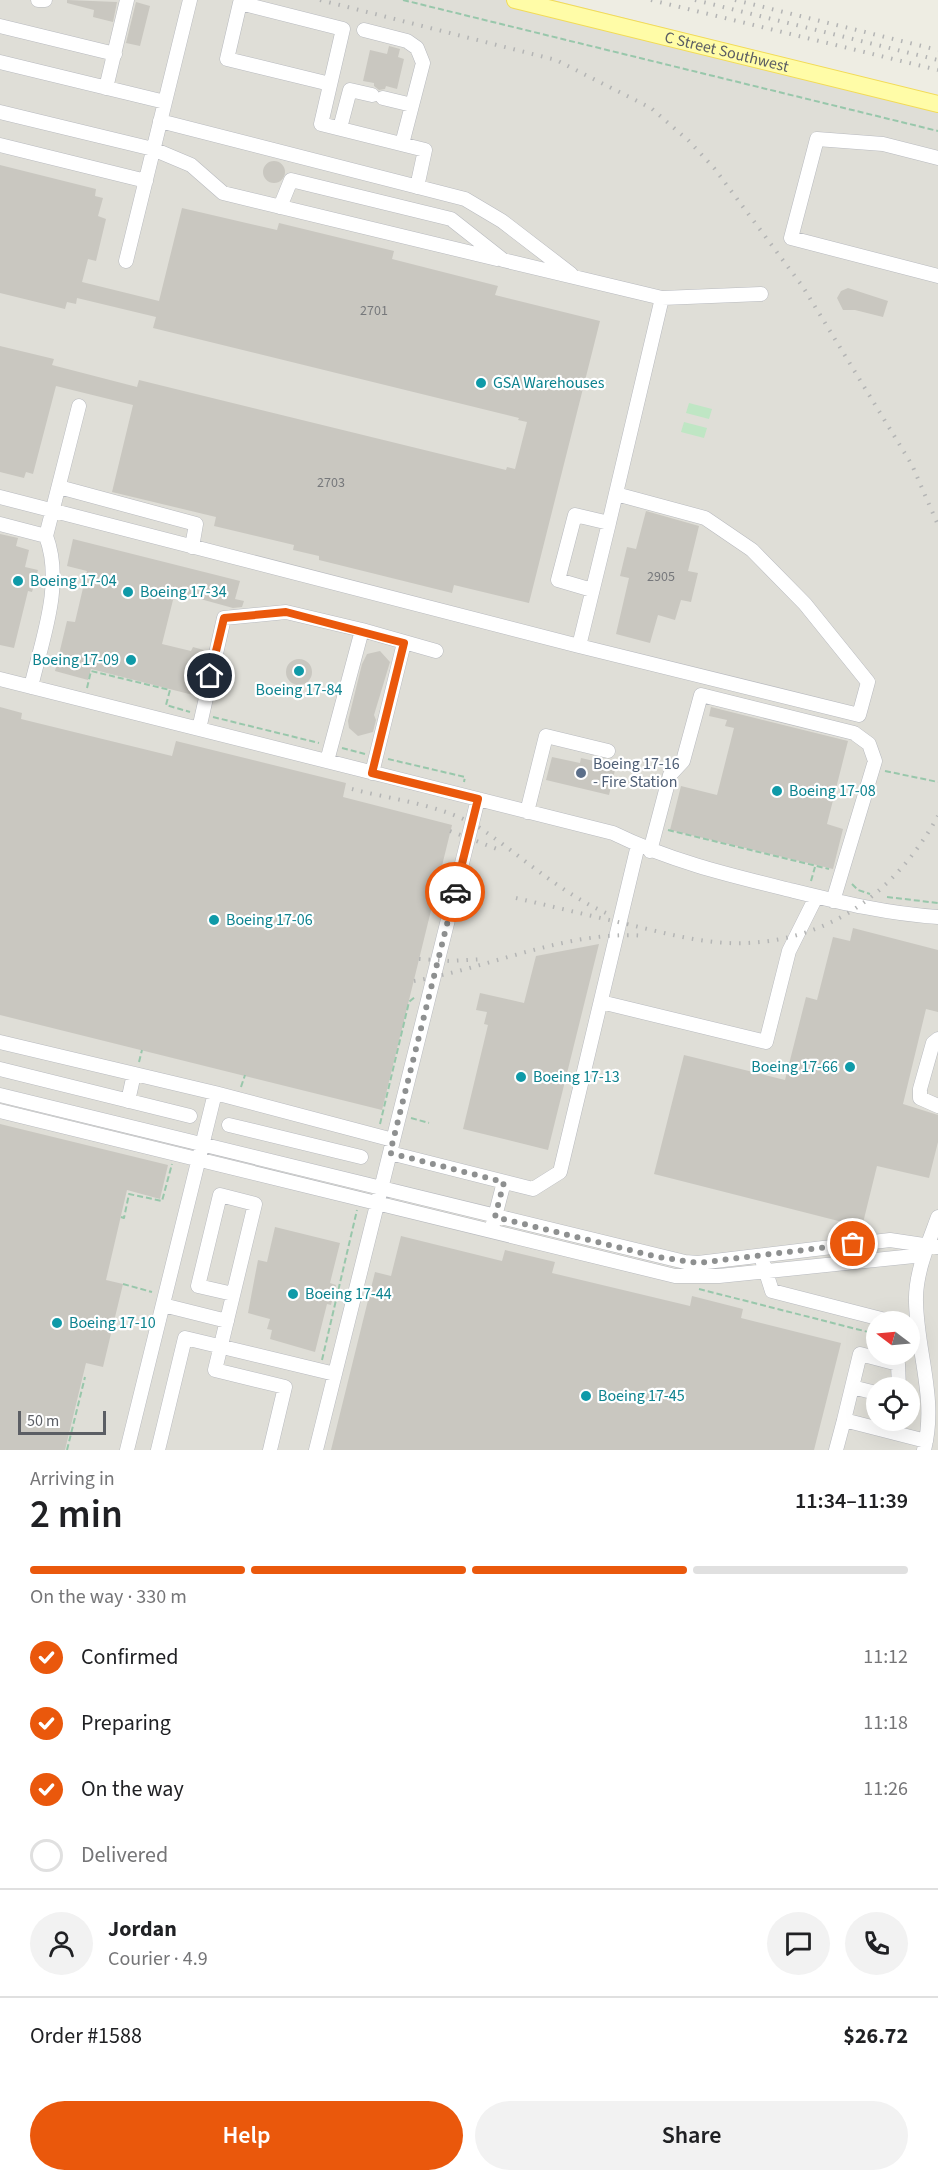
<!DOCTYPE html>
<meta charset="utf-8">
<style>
body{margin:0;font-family:"Source Sans 3",sans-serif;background:#f2f2f2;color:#202124;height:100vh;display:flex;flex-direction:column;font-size:22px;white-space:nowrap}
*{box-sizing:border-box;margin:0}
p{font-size:20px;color:#757577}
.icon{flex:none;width:33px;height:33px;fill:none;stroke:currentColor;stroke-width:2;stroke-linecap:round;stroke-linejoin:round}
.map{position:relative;height:1450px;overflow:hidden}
.sheet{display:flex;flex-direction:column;background:#fff;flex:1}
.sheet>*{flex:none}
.needle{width:39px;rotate:286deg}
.controls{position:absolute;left:866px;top:1311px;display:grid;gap:12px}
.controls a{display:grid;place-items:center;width:54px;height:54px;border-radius:50%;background:#fff;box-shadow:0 6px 24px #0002;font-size:30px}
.scale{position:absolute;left:18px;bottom:15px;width:88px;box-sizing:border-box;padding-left:6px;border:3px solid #5b5e64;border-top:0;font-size:16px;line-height:21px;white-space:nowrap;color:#5b5e64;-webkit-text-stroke:4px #fff;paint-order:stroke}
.pin{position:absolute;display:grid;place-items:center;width:51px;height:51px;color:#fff;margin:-26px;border:3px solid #fff;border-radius:50%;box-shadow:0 2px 6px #0007}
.courier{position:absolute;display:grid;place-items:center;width:60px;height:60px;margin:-30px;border:4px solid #ea580c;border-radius:50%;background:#fff;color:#222;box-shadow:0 2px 8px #0007}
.head em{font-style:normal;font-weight:600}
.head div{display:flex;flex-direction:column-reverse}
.head{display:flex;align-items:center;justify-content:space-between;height:102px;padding:0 30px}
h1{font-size:39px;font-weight:600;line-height:45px}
.bar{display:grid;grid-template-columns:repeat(4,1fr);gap:9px 6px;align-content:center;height:72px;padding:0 30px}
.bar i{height:8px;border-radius:4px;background:#e0e0e0}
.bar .active{background:#ea580c}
.bar p{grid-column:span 4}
.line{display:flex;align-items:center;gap:15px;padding:0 30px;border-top:2px solid #e0e0e0}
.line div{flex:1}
.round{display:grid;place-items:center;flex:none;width:63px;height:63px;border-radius:32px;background:#f2f2f2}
ol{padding:0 30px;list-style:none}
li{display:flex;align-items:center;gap:18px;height:66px}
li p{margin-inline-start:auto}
li .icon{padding:6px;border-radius:50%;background:#ea580c;color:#fff;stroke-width:4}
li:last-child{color:#757577}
li i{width:33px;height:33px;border:3px solid #e0e0e0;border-radius:50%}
.primary-button{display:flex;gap:12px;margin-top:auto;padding:12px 30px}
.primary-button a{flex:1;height:69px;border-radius:36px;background:#ea580c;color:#fff;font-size:24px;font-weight:600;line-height:69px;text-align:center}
.primary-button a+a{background:#f2f2f2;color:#202124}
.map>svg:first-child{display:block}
</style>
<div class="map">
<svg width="938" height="1450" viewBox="0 0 938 1450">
<rect width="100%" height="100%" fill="#eeede3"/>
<!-- industrial -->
<path fill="#dfded7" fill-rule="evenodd" d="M 0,0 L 553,0 L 938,96 L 938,1450 L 0,1450 ZM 876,1322 L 909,1322 L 909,1354 L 876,1354 ZM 876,1388 L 909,1388 L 909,1420 L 876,1420 Z"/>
<!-- green -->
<path fill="#bfe6c4" d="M 689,403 L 712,409 L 709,419 L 686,413 Z
M 684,422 L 707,428 L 704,438 L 681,432 Z"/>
<!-- building -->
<path fill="#c9c7c0" d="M 67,0 L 117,2 L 113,22 L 93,17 L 94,10 L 67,3 Z
M 136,2 L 150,6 L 140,46 L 126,43 Z
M 389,46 L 400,49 L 398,57 L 404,59 L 397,89 L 386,86 L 385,89 L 379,90 L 374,86 L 374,83 L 363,81 L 370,50 L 387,54 Z
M263 172a11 11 0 1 1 22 0a11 11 0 1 1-22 0Z
M 0,165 L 96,189 L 95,196 L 103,198 L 98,216 L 106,219 L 96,261 L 88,259 L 82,282 L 159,301 L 182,208 L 277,230 L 279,223 L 394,251 L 392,259 L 498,286 L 495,295 L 600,321 L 529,603 L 454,585 L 452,593 L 319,560 L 319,556 L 293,550 L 294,545 L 214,526 L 216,517 L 112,492 L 133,405 L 56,386 L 33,474 L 26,472 L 24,478 L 0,472 L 0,346 L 54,359 L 52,365 L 137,387 L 139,380 L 506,470 L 507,467 L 515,469 L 527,422 L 518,420 L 519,418 L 153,328 L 156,317 L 77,298 L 76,304 L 67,302 L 65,309 L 0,293 Z
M 848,288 L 888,301 L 883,317 L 855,310 L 843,310 L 837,298 L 841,291 Z
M 646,511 L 699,526 L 688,571 L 698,573 L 691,602 L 681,600 L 675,620 L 658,615 L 650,643 L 616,634 L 629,578 L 620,576 L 627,547 L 636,549 Z
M 0,534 L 18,538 L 16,546 L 29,550 L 25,567 L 38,570 L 32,592 L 28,591 L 14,648 L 0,645 Z
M 73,539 L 240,581 L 235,599 L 244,601 L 242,607 L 233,608 L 175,592 L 162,644 L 191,651 L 193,647 L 207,651 L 197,696 L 91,669 L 88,680 L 55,671 L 67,621 L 75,622 L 87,571 L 67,566 Z
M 380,651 L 390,662 L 374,715 L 376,720 L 373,732 L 358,736 L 349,728 L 348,721 L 362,664 L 367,654 Z
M286 672a13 13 0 1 1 26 0a13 13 0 1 1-26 0Z
M 0,707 L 22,713 L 21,719 L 172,756 L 176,741 L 346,783 L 343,797 L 452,825 L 382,1110 L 0,1015 Z
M 711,707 L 848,741 L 827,824 L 843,829 L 833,869 L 670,830 L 681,786 L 717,795 L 734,728 L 725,726 L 727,720 L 709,716 Z
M 552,757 L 580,763 L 581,758 L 616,766 L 609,795 L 546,780 Z
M 853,928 L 938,950 L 938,1012 L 926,1009 L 903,1104 L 938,1115 L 938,1142 L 929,1178 L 877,1166 L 862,1227 L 654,1174 L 684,1055 L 785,1080 L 806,997 L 817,1000 L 833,937 L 850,941 Z
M 599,944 L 548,1150 L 463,1129 L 488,1025 L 484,1024 L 487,1012 L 476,1010 L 480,993 L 524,1003 L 536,956 Z
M 0,1124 L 168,1165 L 160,1199 L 127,1190 L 106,1280 L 123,1284 L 103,1367 L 86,1363 L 65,1450 L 0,1450 Z
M 275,1227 L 340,1243 L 330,1283 L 336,1285 L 331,1305 L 327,1304 L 315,1352 L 270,1339 L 272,1330 L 267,1329 L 270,1319 L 248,1313 L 258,1260 L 267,1262 Z
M 401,1236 L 502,1261 L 505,1250 L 555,1262 L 552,1273 L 690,1306 L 692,1296 L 743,1309 L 741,1318 L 841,1343 L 814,1450 L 331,1450 L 375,1272 L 391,1276 Z"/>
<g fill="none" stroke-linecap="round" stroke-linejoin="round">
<defs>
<path id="minor" d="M 38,0 L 45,0
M 0,26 L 115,54
M 364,30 L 407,41 L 417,48 L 423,63 L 402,144
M 0,62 L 165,102
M 330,84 L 227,59 L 240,3 L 343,29 L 321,124 L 425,150 L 417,187
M 106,88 L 127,0
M 383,98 L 412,105
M 0,112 L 153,149 L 191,165 L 223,193 L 497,259
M 160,121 L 465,199 L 502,221 L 571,274
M 340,128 L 350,90 L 372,95
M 0,145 L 146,181
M 938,158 L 883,144 L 817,139 L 791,238 L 938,276
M 280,207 L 291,180 L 451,219 L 503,260 L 662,298 L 609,523
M 126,261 L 190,0
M 662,298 L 761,294
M 59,487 L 196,524 L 192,547
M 0,497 L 579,646 L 609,523 L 575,515 L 558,580 L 592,590
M 0,524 L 46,536 C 64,584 42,639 31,687
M 46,536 L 79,406
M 362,630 L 436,651
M 579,646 L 859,715 L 868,682 L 805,604 L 752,550 L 705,518 L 616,494
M 0,679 L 613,833 C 670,861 729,875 790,890 C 839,902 887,914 938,917
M 199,729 L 224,618 L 286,612 L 362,630 L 327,761
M 372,773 L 404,643
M 527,812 L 546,736 L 608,751
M 650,851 L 670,775 L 683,761 L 701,695 L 854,733 L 869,744 L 875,761 L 833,901
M 601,1002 L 766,1042 L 789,951 L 816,897
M 938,1039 L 933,1043 L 920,1089 L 920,1098 L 938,1106
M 0,1042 L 215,1093 L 393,1140
M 0,1069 L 190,1116
M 0,1095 L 685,1262 L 698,1263 L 890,1240 L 938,1247
M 128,1101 L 134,1074
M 0,1111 L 675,1276 L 719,1276 L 914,1256 L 927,1247
M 229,1125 L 361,1157
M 390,1153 L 533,1189 L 560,1172 L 638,845
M 493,1224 L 504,1182
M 763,1263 L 772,1291 L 893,1322
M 233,1294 L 198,1286 L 220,1195 L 255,1204 L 215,1370 L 285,1387 L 270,1450
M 163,1305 L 227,1321
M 852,1387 L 876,1393
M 899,1388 L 898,1364 L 860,1354 L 844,1420 L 926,1441
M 127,1450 L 215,1093
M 158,1450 L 185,1338 L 335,1374
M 316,1450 L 478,799
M 836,1450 L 844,1420
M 924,1450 C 937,1399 917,1353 916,1302 C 915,1274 928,1244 938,1217"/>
<g id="major">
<path id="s1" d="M 515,0 L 938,104"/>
</g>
</defs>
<!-- minor casing -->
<use href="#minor" stroke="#b8babf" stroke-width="15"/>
<!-- major casing -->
<use href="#major" stroke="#f2db58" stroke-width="18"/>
<!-- path -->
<path stroke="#98c7ab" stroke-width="2" stroke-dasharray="6 3" stroke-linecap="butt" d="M 403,0 L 938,131
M 87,688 L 91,671 L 170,690 L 166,705 L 190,712
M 213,717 L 319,743
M 342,748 L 365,754
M 388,759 L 465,777 L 464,782
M 885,771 L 938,782
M 668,830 L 829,869
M 811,881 L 815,867
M 852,884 L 858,890 L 870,894
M 887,897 L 938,903
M 139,1062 L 142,1050
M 241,1087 L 245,1075
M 411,1118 L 429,1123
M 380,1124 L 409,1002 L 416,996
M 121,1217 L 124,1218 L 129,1194 L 162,1201 L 172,1164
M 123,1284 L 152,1292
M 699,1289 L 876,1334
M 322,1360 L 357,1210
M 67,1450 L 85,1377"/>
<!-- minor -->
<use href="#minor" stroke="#fff" stroke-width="14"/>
<!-- major -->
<use href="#major" stroke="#fffca7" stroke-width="16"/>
<!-- rail -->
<path stroke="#b4b5b5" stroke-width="4" stroke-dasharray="1.5 8" stroke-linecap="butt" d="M 320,0 L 556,60 L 651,108 L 689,141 L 714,168 L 803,287 L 912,465 L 938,525
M 651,0 L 938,70
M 695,0 L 938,60
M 735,0 L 938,50
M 352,789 C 394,800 446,805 483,830 C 525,859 564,896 613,916
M 450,831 L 497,849
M 516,898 C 554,907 592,916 631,925 C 668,934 708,945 747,943 C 834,939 897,889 938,816
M 419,959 L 450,961 L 484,959
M 414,981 C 489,968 570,929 646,936"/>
</g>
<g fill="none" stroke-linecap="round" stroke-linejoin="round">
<!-- done -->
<path stroke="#8e9090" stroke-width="6" stroke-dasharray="0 10.8" d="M 455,892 L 390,1153 L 504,1182 L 495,1217 L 658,1257 L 698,1263 L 853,1244"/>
<!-- route -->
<path stroke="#ea580c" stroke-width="8" d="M 210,676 L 224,618 L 286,612 L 404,643 L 372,773 L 478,799 L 455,892"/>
</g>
<!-- markers -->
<g fill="#0f9aa8" stroke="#fff" stroke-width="2">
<circle cx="481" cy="383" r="6"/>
<circle cx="18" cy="581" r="6"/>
<circle cx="128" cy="592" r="6"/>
<circle cx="131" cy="660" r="6"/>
<circle cx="299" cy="671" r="6"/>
<circle cx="777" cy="791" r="6"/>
<circle cx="214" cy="920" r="6"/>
<circle cx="850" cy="1067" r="6"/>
<circle cx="521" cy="1077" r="6"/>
<circle cx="293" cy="1294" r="6"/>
<circle cx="57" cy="1323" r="6"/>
<circle cx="586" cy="1396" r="6"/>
</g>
<circle fill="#5c6f8a" stroke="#fff" stroke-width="2" cx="581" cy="773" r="6"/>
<g text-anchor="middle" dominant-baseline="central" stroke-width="4.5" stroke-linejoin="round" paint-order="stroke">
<!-- number labels -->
<g font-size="14" fill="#76787b">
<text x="374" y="311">2701</text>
<text x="331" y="483">2703</text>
<text x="661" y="577">2905</text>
</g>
<!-- street labels -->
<g font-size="16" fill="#5b5e64" stroke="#fff">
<text stroke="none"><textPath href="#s1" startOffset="218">C Street Southwest</textPath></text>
</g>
<!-- culture labels -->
<g font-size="16" fill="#0d838f" stroke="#fff" text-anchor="start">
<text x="493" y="383">GSA Warehouses</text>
<text x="30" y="581">Boeing 17-04</text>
<text x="140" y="592">Boeing 17-34</text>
<text x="119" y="660" text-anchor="end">Boeing 17-09</text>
<text x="299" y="690" text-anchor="middle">Boeing 17-84</text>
<text x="789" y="791">Boeing 17-08</text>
<text x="226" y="920">Boeing 17-06</text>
<text x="838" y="1067" text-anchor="end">Boeing 17-66</text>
<text x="533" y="1077">Boeing 17-13</text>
<text x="305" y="1294">Boeing 17-44</text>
<text x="69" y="1323">Boeing 17-10</text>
<text x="598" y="1396">Boeing 17-45</text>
</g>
<!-- service labels -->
<g font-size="16" fill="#4e5e75" stroke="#fff" text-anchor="start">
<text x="593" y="764">Boeing 17-16<tspan x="593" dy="18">- Fire Station</tspan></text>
</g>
</g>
</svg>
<div class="controls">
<a><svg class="needle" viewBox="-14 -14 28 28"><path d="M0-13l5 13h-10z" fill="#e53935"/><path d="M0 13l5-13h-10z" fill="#757577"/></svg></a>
<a><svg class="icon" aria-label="locate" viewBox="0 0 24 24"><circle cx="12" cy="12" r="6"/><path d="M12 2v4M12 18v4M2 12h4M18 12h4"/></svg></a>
</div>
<div class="scale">50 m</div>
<div class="pin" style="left:853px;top:1244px;background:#ea580c"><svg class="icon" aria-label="bag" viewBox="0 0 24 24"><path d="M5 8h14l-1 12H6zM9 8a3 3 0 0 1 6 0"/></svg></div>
<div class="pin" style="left:210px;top:676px;background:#1f2937"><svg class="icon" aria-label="home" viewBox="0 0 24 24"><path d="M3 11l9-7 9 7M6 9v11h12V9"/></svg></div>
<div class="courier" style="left:455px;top:892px"><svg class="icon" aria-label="car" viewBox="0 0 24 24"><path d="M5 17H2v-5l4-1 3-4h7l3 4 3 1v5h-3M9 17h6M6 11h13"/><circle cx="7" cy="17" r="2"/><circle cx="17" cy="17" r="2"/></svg></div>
</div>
<section class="sheet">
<div class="head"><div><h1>2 min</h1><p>Arriving in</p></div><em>11:34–11:39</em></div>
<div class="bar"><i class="active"></i><i class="active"></i><i class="active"></i><i></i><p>On the way · 330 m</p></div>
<ol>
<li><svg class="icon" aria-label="check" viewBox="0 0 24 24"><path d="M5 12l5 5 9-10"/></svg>Confirmed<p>11:12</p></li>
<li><svg class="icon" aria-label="check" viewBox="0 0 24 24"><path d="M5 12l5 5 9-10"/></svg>Preparing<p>11:18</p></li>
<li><svg class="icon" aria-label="check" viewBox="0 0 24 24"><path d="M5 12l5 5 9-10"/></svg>On the way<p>11:26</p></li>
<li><i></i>Delivered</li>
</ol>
<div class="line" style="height:108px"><a class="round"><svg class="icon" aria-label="person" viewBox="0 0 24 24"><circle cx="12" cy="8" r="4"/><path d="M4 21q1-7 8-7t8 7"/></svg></a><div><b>Jordan</b><p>Courier · 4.9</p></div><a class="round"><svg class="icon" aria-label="chat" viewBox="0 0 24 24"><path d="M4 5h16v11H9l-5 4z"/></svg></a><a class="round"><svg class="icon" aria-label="phone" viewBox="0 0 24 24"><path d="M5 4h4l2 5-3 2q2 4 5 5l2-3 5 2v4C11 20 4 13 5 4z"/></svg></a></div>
<div class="line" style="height:78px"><div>Order #1588</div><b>$26.72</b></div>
<div class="primary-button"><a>Help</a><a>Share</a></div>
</section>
